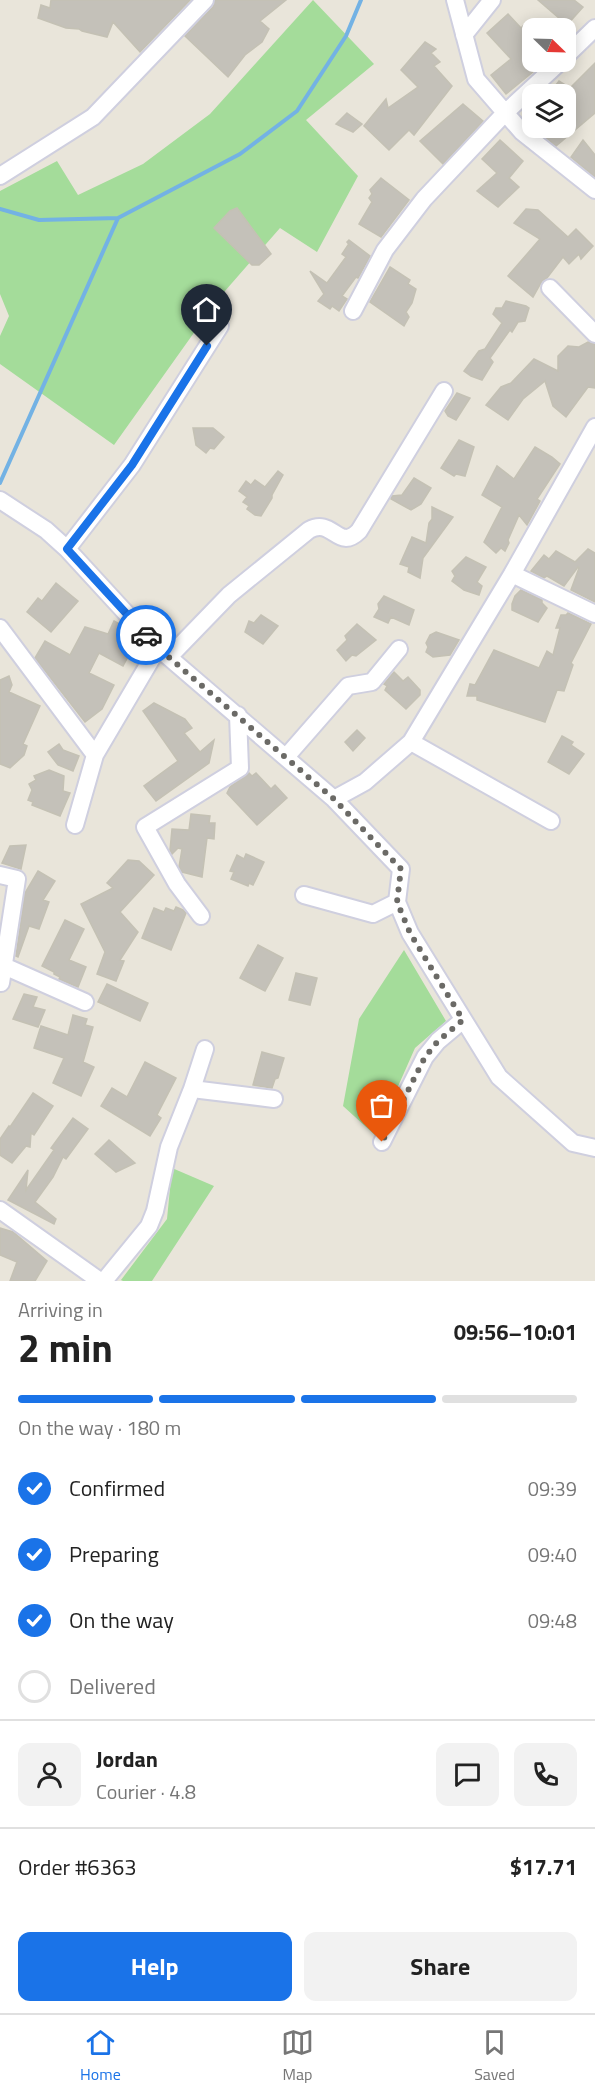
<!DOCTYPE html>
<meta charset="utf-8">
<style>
body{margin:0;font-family:"Titillium Web",sans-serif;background:#f2f2f2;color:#222;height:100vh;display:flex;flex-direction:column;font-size:22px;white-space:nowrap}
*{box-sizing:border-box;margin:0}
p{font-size:20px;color:#767676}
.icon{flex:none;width:33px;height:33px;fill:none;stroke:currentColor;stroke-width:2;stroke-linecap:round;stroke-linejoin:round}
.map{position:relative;height:1281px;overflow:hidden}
.panel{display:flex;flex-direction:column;background:#fff;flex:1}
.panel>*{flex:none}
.needle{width:39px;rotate:113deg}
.controls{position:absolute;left:522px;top:18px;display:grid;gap:12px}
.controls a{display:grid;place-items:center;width:54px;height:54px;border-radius:12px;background:#fff;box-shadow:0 3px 15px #0003;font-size:30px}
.pin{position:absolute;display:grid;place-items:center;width:51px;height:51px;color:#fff;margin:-62px -26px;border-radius:50% 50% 50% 0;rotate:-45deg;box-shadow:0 0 6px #0007}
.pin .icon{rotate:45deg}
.courier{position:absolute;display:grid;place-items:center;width:60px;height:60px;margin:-30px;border:4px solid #1a73e8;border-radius:50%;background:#fff;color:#222;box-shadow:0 2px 8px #0007}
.summary em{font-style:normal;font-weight:700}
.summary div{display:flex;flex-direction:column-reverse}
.summary{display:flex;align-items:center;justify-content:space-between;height:102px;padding:0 18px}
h1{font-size:39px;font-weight:700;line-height:45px}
.bar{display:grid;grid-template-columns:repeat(4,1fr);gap:9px 6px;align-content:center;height:72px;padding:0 18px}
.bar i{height:8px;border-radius:4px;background:#e0e0e0}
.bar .current{background:#1a73e8}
.bar p{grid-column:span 4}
.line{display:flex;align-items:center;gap:15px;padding:0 18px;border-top:2px solid #e0e0e0}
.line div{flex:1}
.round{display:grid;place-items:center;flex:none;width:63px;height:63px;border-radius:12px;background:#f2f2f2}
ol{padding:0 18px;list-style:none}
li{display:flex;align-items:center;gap:18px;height:66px}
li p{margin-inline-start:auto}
li .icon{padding:6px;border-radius:50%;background:#1a73e8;color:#fff;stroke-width:4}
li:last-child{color:#767676}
li i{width:33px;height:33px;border:3px solid #e0e0e0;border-radius:50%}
.action{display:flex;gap:12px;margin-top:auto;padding:12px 18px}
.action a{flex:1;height:69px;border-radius:12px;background:#1a73e8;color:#fff;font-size:24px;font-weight:700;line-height:69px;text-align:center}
.action a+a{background:#f2f2f2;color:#222}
.dock{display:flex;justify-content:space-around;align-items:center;height:84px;border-top:2px solid #e0e0e0;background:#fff;font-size:16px;color:#767676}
.dock a{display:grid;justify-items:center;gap:3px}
.dock .current{color:#1a73e8}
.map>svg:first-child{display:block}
</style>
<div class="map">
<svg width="595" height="1281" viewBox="0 0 595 1281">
<rect width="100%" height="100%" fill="#e9e5da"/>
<!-- green -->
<path fill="#a4dc9a" d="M 313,0 L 374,64 L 306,120 L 358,176 L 317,252 L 280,228 L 218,299 L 114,445 L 0,364 L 0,336 L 9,316 L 0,294 L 0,191 L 57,161 L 78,195 L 143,164 L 210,114 Z
M 404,950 L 446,1021 L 415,1048 L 376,1136 L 343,1106 L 359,1019 Z
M 172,1168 L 214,1186 L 152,1281 L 123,1281 L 121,1280 L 167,1219 Z"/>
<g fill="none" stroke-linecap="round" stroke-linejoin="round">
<!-- stream -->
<path stroke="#73b2e4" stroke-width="4" d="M 0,209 L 39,220 L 118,218 L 240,154 L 297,111 L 346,36 L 361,0
M 0,483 L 118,218"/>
</g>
<!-- building -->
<path fill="#c4c1b9" stroke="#c4c1b4" stroke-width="1.5" d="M 51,0 L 190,0 L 140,52 L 113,22 L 107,37 L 82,31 L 79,29 L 66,28 L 38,18 L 41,5 L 50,8 Z
M 215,0 L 286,0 L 260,21 L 269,29 L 262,42 L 245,55 L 228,77 L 185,36 L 213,7 Z
M 538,0 L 574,0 L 583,7 L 567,25 Z
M 508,14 L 521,28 L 527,22 L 532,28 L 532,62 L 545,62 L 506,94 L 491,75 L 511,59 L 487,33 Z
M 425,42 L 436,49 L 431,53 L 440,62 L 434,66 L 452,86 L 414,135 L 409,130 L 389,150 L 364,126 L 386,99 L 388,108 L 418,87 L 401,70 Z
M 595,63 L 595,113 L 556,146 L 538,131 L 541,128 L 566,128 L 566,94 L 549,94 L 559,81 L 570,88 Z
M 463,104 L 483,121 L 443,164 L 420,141 Z
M 347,113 L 362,124 L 353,132 L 336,124 Z
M 500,140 L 523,161 L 509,178 L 519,187 L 498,207 L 477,191 L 497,173 L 482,159 Z
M 583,140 L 595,155 L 595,177 L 571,157 Z
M 381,178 L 409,200 L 381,237 L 359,224 L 372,202 L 369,198 L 372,194 L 370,190 Z
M 237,208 L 271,254 L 259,265 L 252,265 L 214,228 L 230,211 Z
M 526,209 L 538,210 L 568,237 L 576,229 L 593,246 L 581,259 L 579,254 L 569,264 L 563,257 L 547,278 L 542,281 L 533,297 L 508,276 L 540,239 L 514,223 Z
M 349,240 L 370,256 L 358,278 L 356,277 L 342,296 L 347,299 L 339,311 L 332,306 L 330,309 L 318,301 L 324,294 L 310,271 L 327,283 L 346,257 L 342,254 L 348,245 L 351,247 L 347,242 Z
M 390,267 L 410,280 L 408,284 L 416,289 L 412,303 L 406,312 L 409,317 L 404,326 L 370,302 Z
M 506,301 L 526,306 L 529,308 L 525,321 L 518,322 L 512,332 L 510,330 L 490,358 L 493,362 L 482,380 L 471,376 L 464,371 L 479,351 L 485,349 L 502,323 L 493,314 L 496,308 L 502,308 Z
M 588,342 L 595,344 L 595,388 L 588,387 L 566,417 L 553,406 L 545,381 L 523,399 L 508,420 L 486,405 L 501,387 L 511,383 L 534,359 L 558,371 L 558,356 L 568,346 L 579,347 Z
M 457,393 L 470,398 L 456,420 L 448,416 L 445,411 Z
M 193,428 L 213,428 L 224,437 L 214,449 L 210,448 L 206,453 L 196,445 Z
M 459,440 L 474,447 L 465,476 L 456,474 L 454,476 L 441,468 Z
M 535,447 L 552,457 L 560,464 L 537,499 L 540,501 L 527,525 L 519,515 L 508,540 L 509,543 L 505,551 L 501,548 L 496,553 L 484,542 L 502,507 L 482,495 L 497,466 L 514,479 Z
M 278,471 L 283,475 L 272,495 L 272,498 L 261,516 L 255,515 L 247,509 L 249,506 L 243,502 L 247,497 L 239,491 L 246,481 L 251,485 L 255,480 L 265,487 Z
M 414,478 L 431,488 L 421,504 L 411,510 L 391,499 L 392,496 L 402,495 Z
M 432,507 L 453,517 L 423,558 L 420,578 L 408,572 L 409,567 L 400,564 L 412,537 L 426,543 L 429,523 L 432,519 Z
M 588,549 L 595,553 L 595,602 L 571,590 L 579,568 L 578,567 L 564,586 L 547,576 L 544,578 L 531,571 L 544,555 L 549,559 L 556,551 L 575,562 Z
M 466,557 L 486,567 L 477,582 L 482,586 L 479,595 L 464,590 L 452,581 L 455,576 L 452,571 Z
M 56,583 L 78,601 L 51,632 L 27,612 L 38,598 L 42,601 Z
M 521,590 L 542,600 L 542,603 L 547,608 L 538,622 L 512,610 L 512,604 L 515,596 Z
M 384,596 L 414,610 L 409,625 L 391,617 L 388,623 L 374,617 L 379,609 L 378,604 Z
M 568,613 L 591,624 L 571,663 L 573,665 L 564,691 L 557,690 L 545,722 L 477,700 L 477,696 L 467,696 L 470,684 L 475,685 L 494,650 L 539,668 L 547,651 L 553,655 L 560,628 L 556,628 L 561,615 L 566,615 Z
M 261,615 L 278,626 L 263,644 L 245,632 L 249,621 L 254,623 Z
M 114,621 L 123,626 L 118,639 L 127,646 L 126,648 L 131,651 L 123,666 L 99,653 L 89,673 L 114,685 L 102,709 L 85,722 L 35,658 L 45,641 L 70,655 L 85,627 L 108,634 Z
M 357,624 L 376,640 L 356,656 L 352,655 L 346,661 L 337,650 L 347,640 L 345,636 Z
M 436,632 L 459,640 L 450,655 L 433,657 L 426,652 L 428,647 L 426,643 L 430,635 Z
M 394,672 L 403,681 L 408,677 L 420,690 L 420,695 L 406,709 L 385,690 L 387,686 L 384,684 Z
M 9,676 L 12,685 L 9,692 L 40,706 L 23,744 L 27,746 L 24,755 L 10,768 L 0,764 L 0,680 Z
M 154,703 L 185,719 L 192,728 L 184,733 L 200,752 L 214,740 L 209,763 L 156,801 L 144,786 L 178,761 L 143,711 Z
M 357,730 L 365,738 L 353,751 L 345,742 Z
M 562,736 L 573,742 L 571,745 L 584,754 L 569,774 L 548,762 Z
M 59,744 L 63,750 L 79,756 L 73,771 L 58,765 L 48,752 Z
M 49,770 L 64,776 L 63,791 L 70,793 L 60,816 L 32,805 L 33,802 L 28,800 L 32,790 L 29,784 L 36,780 L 34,776 Z
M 249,773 L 252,776 L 256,773 L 271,789 L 275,785 L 287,798 L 257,825 L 227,793 L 230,787 Z
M 191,814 L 210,816 L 209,823 L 215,823 L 214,839 L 207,838 L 202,877 L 182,872 L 179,867 L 182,849 L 178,848 L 172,854 L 170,850 L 172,829 L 189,830 Z
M 26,845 L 21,869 L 2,863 L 10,846 Z
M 246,854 L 264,862 L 253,885 L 249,883 L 248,886 L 231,879 L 234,872 L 230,871 L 237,855 L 244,859 Z
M 128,860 L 139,861 L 154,875 L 120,912 L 138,932 L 120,960 L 124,961 L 116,981 L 97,974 L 105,952 L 81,904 L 113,888 L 107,883 Z
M 38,871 L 55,881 L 43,900 L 49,902 L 39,929 L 29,926 L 18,957 L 16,956 L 25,893 Z
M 176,907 L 183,910 L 186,913 L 171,950 L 142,938 L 154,908 L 164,912 L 166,908 L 174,911 Z
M 65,920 L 84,929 L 69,960 L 86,967 L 78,987 L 59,979 L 60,977 L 54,974 L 54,972 L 42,966 Z
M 258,945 L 283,958 L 265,991 L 240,978 Z
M 296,973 L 317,978 L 310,1005 L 289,1000 Z
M 107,984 L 148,1003 L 140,1021 L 98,1002 Z
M 24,994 L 37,997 L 33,1007 L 45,1010 L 38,1027 L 13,1019 Z
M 73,1015 L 87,1019 L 85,1025 L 93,1027 L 83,1062 L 94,1067 L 81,1096 L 53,1083 L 64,1058 L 34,1048 L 41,1026 L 68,1035 Z
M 262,1052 L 284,1058 L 278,1078 L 275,1079 L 272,1088 L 253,1085 Z
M 145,1062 L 176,1078 L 157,1115 L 161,1118 L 150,1136 L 101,1106 L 112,1088 L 127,1097 Z
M 33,1093 L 53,1106 L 34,1135 L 31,1133 L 30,1147 L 26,1146 L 12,1163 L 0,1155 L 0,1139 L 9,1126 L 10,1127 Z
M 73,1118 L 88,1129 L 66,1159 L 63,1157 L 53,1177 L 35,1202 L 56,1219 L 54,1224 L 8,1200 L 28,1170 L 26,1190 L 54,1150 L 51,1148 Z
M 109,1140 L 135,1163 L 116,1172 L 95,1154 Z
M 0,1228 L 13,1232 L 47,1261 L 35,1281 L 10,1281 L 17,1262 L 0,1255 Z"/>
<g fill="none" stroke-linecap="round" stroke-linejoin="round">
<defs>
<path id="minor" d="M 455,0 L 476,79 L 522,132 L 595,190
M 464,35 L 492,0
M 566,56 L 595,28
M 0,176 L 93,117 L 205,0
M 550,288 L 595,334
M 353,311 L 385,250 L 424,199 L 505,113 L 560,62
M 0,500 L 46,530 L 67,549 L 158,648 L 334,799 L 401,869 L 397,902 L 410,933 L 499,1077 L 573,1143 L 595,1148
M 67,549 L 132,465 L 220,326
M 512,574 L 595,614
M 0,628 L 95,755
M 169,657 L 229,595 L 309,530 C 333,517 338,552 359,531 L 444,391
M 411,742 L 551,821
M 286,757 L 348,686 L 372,682 L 399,649
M 334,799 L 365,782 L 411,742 L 512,574 L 595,427
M 75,825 L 95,755 L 158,648
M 0,875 L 17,879 L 1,983
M 304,895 L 373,914 L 397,902
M 201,916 L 177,884 L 145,827 L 240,768 L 238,715
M 4,966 L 85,1002
M 192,1089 L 274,1099
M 382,1142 L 425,1057 L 438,1041 L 463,1020
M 0,1210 L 100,1281
M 104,1281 L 149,1226 L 155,1211 L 169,1147 L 192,1089 L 205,1049"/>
</defs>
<!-- minor casing -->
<use href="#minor" stroke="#cfcfdf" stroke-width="20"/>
<!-- minor -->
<use href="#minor" stroke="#fff" stroke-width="16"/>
</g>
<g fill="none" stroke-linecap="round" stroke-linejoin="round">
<!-- done -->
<path stroke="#6b6a66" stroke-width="6" stroke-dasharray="0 10.8" d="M 146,635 L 158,648 L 334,799 L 401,869 L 397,902 L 410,933 L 463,1020 L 438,1041 L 425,1057 L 382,1142"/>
<!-- route -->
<path stroke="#1a73e8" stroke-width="8" d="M 146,635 L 67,549 L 132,465 L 207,346"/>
</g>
</svg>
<div class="controls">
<a><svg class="needle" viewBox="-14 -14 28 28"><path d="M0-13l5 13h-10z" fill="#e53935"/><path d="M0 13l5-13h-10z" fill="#767676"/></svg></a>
<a><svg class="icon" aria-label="layers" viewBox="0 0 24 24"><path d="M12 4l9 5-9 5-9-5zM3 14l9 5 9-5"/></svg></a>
</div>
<div class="pin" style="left:382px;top:1142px;background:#ea580c"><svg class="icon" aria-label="bag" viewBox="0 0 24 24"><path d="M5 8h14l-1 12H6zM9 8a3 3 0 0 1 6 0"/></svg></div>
<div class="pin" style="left:207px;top:346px;background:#1f2937"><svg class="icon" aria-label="home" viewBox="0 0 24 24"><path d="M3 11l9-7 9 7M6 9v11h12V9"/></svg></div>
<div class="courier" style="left:146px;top:635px"><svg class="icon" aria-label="car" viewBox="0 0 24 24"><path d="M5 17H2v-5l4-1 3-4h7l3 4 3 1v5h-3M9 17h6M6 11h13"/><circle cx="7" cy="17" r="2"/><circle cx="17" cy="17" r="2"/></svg></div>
</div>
<section class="panel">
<div class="summary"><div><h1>2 min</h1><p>Arriving in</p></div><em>09:56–10:01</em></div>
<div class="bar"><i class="current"></i><i class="current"></i><i class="current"></i><i></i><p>On the way · 180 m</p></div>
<ol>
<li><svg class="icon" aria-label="check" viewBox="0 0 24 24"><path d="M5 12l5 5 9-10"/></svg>Confirmed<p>09:39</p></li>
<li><svg class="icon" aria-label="check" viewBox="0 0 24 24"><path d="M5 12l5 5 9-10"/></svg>Preparing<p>09:40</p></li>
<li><svg class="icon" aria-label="check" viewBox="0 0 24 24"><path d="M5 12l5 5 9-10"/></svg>On the way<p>09:48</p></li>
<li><i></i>Delivered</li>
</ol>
<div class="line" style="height:108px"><a class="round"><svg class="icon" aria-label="person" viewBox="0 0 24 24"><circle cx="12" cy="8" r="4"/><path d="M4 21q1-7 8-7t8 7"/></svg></a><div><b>Jordan</b><p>Courier · 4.8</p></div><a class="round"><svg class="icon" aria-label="chat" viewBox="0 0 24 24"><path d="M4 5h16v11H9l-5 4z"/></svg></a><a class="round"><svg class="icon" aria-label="phone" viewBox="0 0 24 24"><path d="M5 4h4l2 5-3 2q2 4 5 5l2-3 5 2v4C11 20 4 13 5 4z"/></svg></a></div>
<div class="line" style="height:78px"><div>Order #6363</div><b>$17.71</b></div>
<div class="action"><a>Help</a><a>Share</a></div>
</section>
<nav class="dock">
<a class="current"><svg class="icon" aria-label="home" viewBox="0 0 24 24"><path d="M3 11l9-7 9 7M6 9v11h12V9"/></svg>Home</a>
<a><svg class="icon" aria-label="map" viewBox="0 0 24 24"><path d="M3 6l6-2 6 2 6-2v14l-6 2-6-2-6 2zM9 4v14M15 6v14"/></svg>Map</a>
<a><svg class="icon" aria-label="saved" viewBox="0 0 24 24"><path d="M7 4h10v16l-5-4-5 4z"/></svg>Saved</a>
</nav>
